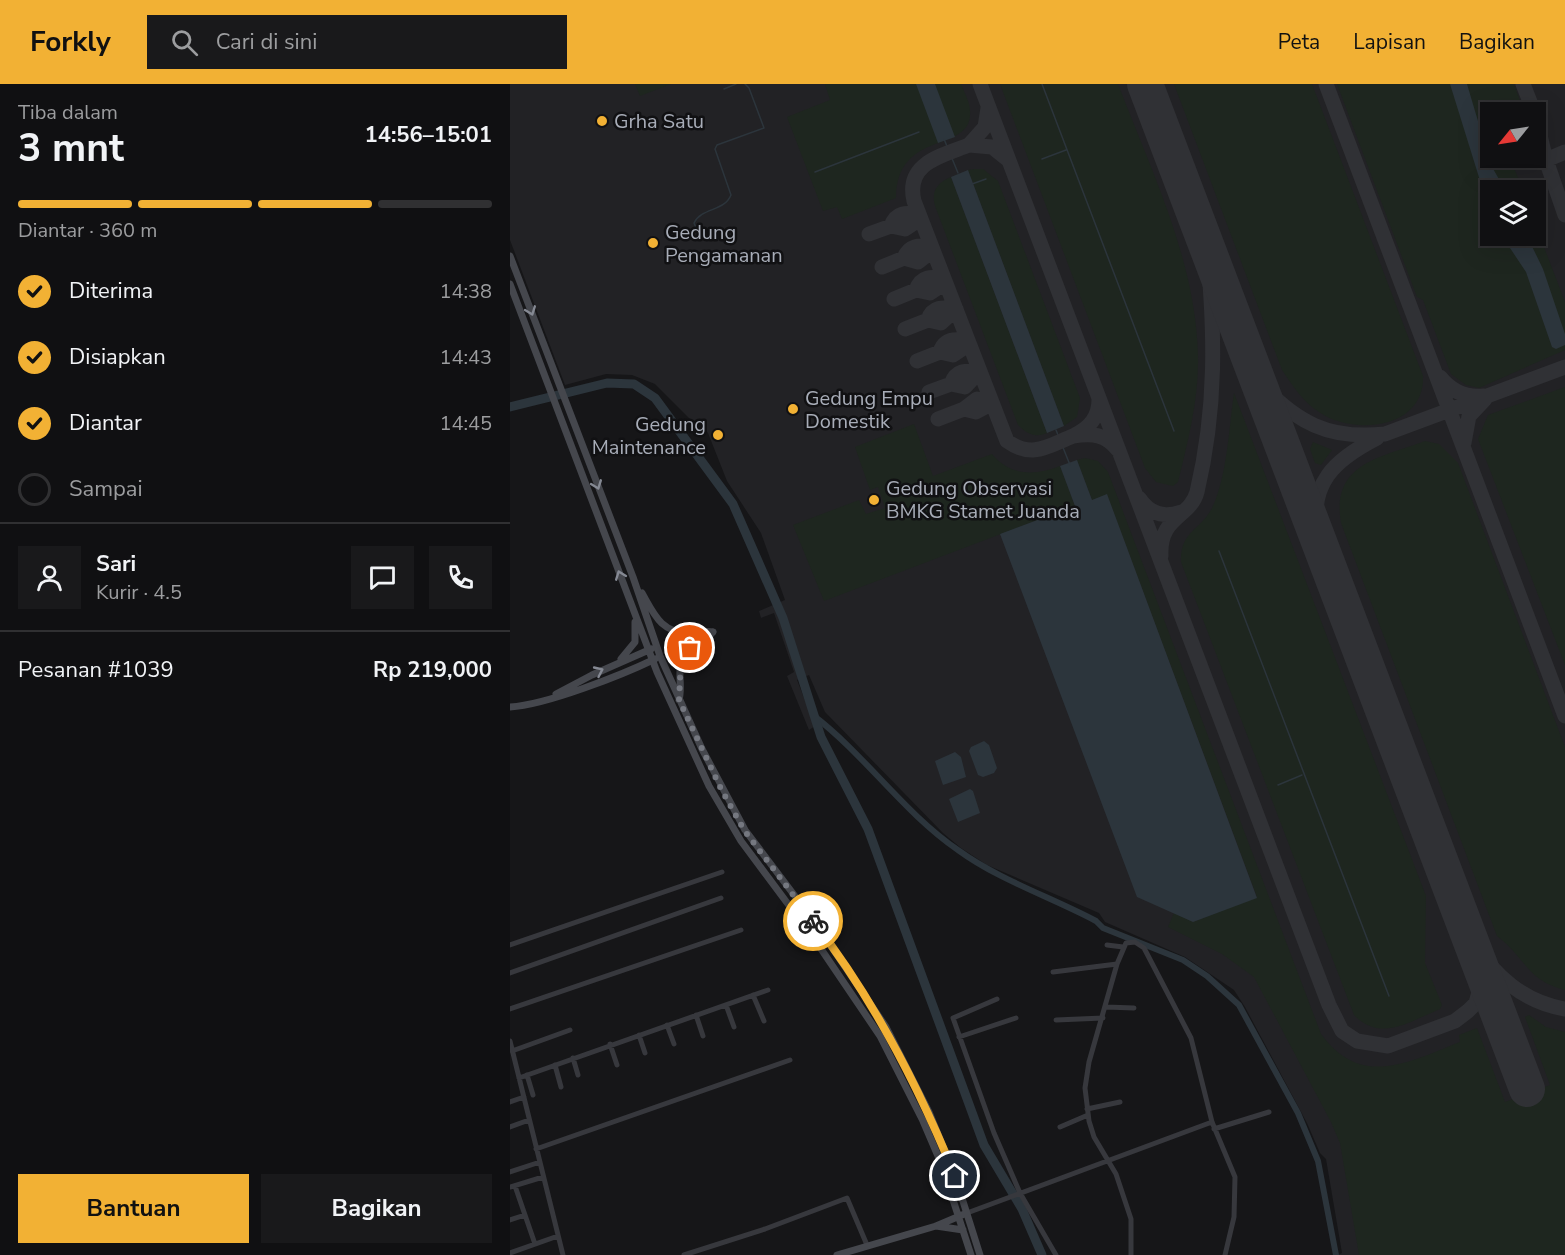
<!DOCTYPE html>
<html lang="id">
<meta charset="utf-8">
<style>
body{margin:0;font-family:"Nunito Sans",sans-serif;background:#19191b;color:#f1f3f6;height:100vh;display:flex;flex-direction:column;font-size:22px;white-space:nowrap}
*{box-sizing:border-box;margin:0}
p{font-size:20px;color:#9c9d9f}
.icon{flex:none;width:33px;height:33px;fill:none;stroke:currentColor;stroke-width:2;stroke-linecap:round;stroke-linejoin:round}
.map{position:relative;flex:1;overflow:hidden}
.drawer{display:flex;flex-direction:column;background:#101012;width:510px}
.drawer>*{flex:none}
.needle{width:39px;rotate:240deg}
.controls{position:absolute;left:970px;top:18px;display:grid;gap:12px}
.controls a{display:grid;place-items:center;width:66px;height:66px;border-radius:0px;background:#101012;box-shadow:0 6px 24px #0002,0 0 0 2px #303032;font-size:30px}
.pin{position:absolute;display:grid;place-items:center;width:51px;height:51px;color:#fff;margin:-26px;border:3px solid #fff;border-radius:50%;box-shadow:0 2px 6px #0007}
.courier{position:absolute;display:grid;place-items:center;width:60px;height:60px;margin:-30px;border:4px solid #f2b134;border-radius:50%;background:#fff;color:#222;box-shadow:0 2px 8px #0007}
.overview em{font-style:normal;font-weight:700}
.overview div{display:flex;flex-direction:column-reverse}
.overview{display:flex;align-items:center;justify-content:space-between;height:102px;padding:0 18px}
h1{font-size:39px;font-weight:700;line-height:45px}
.bar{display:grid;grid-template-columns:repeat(4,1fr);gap:9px 6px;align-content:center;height:72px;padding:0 18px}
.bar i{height:8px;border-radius:4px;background:#303032}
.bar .active{background:#f2b134}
.bar p{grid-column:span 4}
.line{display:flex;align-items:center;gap:15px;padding:0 18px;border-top:2px solid #303032}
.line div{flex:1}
.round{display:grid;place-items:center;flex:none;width:63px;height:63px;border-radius:0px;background:#19191b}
ol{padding:0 18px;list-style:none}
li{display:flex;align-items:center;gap:18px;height:66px}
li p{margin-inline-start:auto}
li .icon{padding:6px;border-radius:50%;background:#f2b134;color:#111;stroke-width:4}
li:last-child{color:#9c9d9f}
li i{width:33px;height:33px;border:3px solid #303032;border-radius:50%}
.action{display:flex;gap:12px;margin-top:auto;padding:12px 18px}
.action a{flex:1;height:69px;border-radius:0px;background:#f2b134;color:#111;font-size:24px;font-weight:700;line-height:69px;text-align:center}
.action a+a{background:#19191b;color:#f1f3f6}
header{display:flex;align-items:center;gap:36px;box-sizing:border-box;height:84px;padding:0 30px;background:#f2b134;color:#111}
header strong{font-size:28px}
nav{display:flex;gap:33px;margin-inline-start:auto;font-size:21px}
.search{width:420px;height:54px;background:#19191b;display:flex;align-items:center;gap:15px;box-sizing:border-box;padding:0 21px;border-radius:0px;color:#9c9d9f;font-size:22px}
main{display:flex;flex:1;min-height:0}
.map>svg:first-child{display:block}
</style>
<header>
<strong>Forkly</strong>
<div class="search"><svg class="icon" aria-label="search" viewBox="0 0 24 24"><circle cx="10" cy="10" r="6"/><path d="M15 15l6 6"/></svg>Cari di sini</div>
<nav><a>Peta</a><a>Lapisan</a><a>Bagikan</a></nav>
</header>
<main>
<section class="drawer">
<div class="overview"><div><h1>3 mnt</h1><p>Tiba dalam</p></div><em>14:56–15:01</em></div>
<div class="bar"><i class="active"></i><i class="active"></i><i class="active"></i><i></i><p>Diantar · 360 m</p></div>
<ol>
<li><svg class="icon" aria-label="check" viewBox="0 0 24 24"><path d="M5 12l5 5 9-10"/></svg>Diterima<p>14:38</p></li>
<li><svg class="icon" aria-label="check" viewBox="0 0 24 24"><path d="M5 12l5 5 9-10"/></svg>Disiapkan<p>14:43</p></li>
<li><svg class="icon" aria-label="check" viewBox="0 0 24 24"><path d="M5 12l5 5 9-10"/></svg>Diantar<p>14:45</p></li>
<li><i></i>Sampai</li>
</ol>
<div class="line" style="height:108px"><a class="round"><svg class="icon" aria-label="person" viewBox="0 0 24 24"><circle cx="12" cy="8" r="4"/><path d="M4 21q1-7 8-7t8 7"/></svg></a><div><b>Sari</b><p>Kurir · 4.5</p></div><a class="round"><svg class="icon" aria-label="chat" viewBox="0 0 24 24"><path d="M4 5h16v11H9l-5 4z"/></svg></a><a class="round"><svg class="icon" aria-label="phone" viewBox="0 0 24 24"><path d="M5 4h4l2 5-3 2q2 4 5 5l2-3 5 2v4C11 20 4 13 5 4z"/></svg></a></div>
<div class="line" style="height:78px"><div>Pesanan #1039</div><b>Rp 219,000</b></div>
<div class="action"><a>Bantuan</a><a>Bagikan</a></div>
</section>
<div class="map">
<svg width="1055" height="1171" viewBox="0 0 1055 1171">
<rect width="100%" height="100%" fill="#161618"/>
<!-- built -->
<path fill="#222225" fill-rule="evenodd" d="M 0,0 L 1055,0 L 1055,1171 L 828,1171 L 832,1169 L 816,1075 L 810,1069 L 797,1039 L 735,923 L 724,906 L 675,873 L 595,838 L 589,829 L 477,781 L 451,764 L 433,749 L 315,628 L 299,591 L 287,596 L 305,642 L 299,646 L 277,592 L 284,588 L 264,529 L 251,534 L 249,527 L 275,516 L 251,449 L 217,397 L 198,349 L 191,340 L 181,336 L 145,300 L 122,291 L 96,290 L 55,301 L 0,156 ZM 981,28 L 1026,28 L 1026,74 L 981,74 ZM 981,106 L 1026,106 L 1026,152 L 981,152 Z"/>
<!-- green -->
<path fill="#1e261f" d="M 125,0 L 161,0 L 130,12 Z
M 315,0 L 451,0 C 454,8 460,18 460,27 C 463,71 387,43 386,114 L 332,135 L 327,123 L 313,127 L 277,33 L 320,16 Z
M 490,0 L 608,0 C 641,87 686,176 688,272 C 689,315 678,357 668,398 L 663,402 L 646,398 L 635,384 Z
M 664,0 L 802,0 L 913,292 C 915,345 843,352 809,328 C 793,318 783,302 772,286 Z
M 827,0 L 1004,0 L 1014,28 L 981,28 L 981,74 L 1000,74 L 1013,106 L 981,106 L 981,152 L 1026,152 L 1026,142 L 1055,218 L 1055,266 L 969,304 L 956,301 L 941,290 L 913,216 L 907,213 Z
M 464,85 L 473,85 L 488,97 L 570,314 L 567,333 L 554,342 L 458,86 Z
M 441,93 L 537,349 C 525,354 517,350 508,341 L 425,122 C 421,107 427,99 441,93 Z
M 1055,303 L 1055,581 L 968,355 L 978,331 Z
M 724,309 L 916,812 L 915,879 L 932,921 L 930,925 C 900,937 871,959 844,931 L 671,478 C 670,447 690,447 702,424 C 717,393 719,343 724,309 Z
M 404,340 L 423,392 L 482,370 C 500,392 525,392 550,382 L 565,422 L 314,517 L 283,441 L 349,416 L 356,430 L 375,424 L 368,403 L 360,406 L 345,363 Z
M 915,357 L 929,360 L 948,379 L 1055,663 L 1055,906 C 1016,896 1016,874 987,852 L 831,439 C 821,379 870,374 915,357 Z
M 803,358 L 822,366 L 811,381 L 805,379 L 800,365 Z
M 575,374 L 588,377 L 598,388 L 811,950 C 851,1005 899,978 950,958 L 949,951 L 967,944 L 995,1018 L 1040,1001 L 1015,933 L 1019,931 L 1036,943 L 1055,948 L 1055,1171 L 849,1171 L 830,1059 L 821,1038 L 744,893 L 712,870 L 658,843 L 664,829 L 683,838 L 747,813 L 597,411 L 582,416 L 567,376 Z"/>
<!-- water -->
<path fill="#2c353c" d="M 406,0 L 425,0 L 445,53 L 428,59 Z
M 940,0 L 957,0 L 981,81 L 995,106 L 981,106 L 981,132 Z
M 458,86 L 554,342 L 537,349 L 441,93 Z
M 992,152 L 1017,152 L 1033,185 L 1055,250 L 1055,261 L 1046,265 L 1042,263 L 1016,188 Z
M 567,376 L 582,416 L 597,410 L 747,814 L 683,838 L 627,813 L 490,450 L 565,422 L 550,382 Z
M 474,657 L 479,661 L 487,684 L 484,689 L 473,693 L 468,691 L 459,667 L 461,663 Z
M 445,668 L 451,673 L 456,693 L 433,701 L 425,677 Z
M 460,705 L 463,707 L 470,729 L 448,738 L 439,715 Z"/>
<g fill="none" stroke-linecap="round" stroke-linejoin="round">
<!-- stream -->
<path stroke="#2c353c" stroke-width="1.5" d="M 532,0 L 664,347
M 214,5 L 226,0
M 434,55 L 448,89
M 532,75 L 556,66
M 305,88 L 409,48
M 462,100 L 476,95
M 191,156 L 184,139 C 192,123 214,128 221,111 L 205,65 L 207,61 L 254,44 L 239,4 L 235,0
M 546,346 L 560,381
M 709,467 L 879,912
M 768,701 L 792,691"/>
<!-- canal -->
<path stroke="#2c353c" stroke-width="6" d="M 304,632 C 356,672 394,729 448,766 C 489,796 541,813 586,837 L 593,844 L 673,876 L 697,892 L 729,921 L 788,1029 L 808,1077 L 826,1171"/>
<!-- river -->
<path stroke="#2c353c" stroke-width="9" d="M 0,323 L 97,299 L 124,300 L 145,314 L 223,420 L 273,534 L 311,653 L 358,745 L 474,1061 L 512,1125 L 532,1171"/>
<!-- taxiway -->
<path stroke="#303135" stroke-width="15" d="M 470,0 L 819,921 L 832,947 L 847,957 L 878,962 L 945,937 L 958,927 L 966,919 L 969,908 L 969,878
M 816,0 L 1055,632
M 1013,0 L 1024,28
M 478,24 L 475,43 L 459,61 L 482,63 L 497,75
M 1026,35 L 1036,76 L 1055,131
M 459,61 C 431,72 395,79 404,117 L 497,357 C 522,375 538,362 563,352
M 1036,76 L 1055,68
M 359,150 L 381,142 C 386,128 396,128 409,131 L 404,139 L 395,145 L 381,142
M 372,183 L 394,174 C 399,161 409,161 421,163 L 417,171 L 408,178 L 394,174
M 384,215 L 406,206 C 411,192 421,192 434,195 L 429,203 L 420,209 L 406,206
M 395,245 L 418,236 C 422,222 433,223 446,225 L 431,239 L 418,236
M 407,277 L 430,268 C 434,255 444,254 457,257 L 452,265 L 443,271 L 430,268
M 930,293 C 941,307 956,314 974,312
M 748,297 C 786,339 819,356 875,350 L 1055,283
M 419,308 L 441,300 C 446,286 456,286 469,288 L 455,303 L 441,300
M 589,315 C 589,333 580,344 563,352 C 582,349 596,350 608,366
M 454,325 L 466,328 L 481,320
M 428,335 L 454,325 L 467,315 L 481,318
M 954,359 L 959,332 L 975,315
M 629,414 C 640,430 653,434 671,428
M 807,451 C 799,399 824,376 867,354
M 651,472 C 649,432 680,434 687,408 C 707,323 705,248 697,163
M 961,857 C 985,891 1012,918 1055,925"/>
<!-- runway -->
<path stroke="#303135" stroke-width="36" d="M 635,0 L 1017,1005"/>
<!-- street -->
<path stroke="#37383d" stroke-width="5" d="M 0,861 L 212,788
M 597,861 L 613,863
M 543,888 L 607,880
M 0,889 L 211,814
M 243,911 L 254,937
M 487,915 L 443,934 L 484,1049 L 510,1109 L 546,1171
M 216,921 L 224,943
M 596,923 L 624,924
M 0,925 L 231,846
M 186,931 L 193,952
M 546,936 L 593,934
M 157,941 L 164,960
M 129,951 L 135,969
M 449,953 L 506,934
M 0,957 L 53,1171
M 100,960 L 107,981
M 2,967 L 60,946
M 63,974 L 68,991
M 45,981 L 51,1003
M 17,991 L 23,1011
M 9,994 L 258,906
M 0,1018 L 14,1013
M 577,1025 L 610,1018
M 0,1043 L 19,1036
M 550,1043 L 578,1031
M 704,1045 L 759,1028
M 26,1065 L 280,976
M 0,1088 L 30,1078
M 5,1102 L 25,1160
M 0,1103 L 33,1093
M 457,1129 L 702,1038
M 0,1136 L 15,1131
M 0,1169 L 48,1152
M 174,1171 L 255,1145 L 337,1114 L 357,1161
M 621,1171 L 621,1135 L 606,1090 L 584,1053 L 579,1037 L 575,1004 L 579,978 L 607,880 L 616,859 L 625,858 L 634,864 L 681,954 L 702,1038 L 725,1093 L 724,1133 L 715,1171"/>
<!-- secondary -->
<path stroke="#45474d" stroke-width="7" d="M 0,172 L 123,493 L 150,572 L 192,665 L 235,746 L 306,840 L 376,943 L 419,1028 L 445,1092 L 470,1171
M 0,200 L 147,588 L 199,702 L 231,757 L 307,859 L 370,952 L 413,1037 L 431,1079 L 461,1171
M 132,509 C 144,530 151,549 179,549 C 187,549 195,546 203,548
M 111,575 L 125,558 L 125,538
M 46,610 L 82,591 L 141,565
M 169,616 C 174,598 163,580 179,565 C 187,558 197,556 203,548
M 0,623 C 36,621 112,591 145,575
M 426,1142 L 453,1146
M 327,1171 L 426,1142 L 452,1131"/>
</g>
<!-- one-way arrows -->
<defs><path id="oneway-chevron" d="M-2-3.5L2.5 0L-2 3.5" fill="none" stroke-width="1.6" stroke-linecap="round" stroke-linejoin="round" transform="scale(1.5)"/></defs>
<g stroke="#858993">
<use href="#oneway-chevron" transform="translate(21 227) rotate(69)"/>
<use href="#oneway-chevron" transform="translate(87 401) rotate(69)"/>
<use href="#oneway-chevron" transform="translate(110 491) rotate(-111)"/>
<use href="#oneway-chevron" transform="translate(89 587) rotate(-25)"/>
</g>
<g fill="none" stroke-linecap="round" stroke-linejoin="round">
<!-- done -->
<path stroke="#757880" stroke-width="6" stroke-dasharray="0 10.8" d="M 180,564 L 171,577 L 169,616 L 211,705 L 234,746 L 303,837"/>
<!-- route -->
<path stroke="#f2b134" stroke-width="8" d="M 303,837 C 364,915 408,1001 445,1092"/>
</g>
<!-- markers -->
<g fill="#f2b134" stroke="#111113" stroke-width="2">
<circle cx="92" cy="37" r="6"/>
<circle cx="143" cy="159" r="6"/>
<circle cx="283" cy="325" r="6"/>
<circle cx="208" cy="351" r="6"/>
<circle cx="364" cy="416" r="6"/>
</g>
<g text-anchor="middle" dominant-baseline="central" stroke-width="5" stroke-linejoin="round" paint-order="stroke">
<!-- poi labels -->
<g font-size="20" fill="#a8adb8" stroke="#111113" text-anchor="start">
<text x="104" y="37">Grha Satu</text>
<text x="155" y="148">Gedung<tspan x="155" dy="23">Pengamanan</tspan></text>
<text x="295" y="314">Gedung Empu<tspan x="295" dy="23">Domestik</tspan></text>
<text x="196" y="340" text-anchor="end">Gedung<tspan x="196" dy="23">Maintenance</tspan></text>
<text x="376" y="404">Gedung Observasi<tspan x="376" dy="23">BMKG Stamet Juanda</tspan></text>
</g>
</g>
</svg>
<div class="controls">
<a><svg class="needle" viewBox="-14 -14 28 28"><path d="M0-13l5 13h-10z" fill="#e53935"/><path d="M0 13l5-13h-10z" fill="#9c9d9f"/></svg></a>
<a><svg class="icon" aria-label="layers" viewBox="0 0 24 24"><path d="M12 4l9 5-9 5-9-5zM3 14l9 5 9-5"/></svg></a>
</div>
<div class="pin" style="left:180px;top:564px;background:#ea580c"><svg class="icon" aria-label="bag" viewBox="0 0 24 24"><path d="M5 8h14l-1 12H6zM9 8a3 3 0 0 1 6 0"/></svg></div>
<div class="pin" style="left:445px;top:1092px;background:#1f2937"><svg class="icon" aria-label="home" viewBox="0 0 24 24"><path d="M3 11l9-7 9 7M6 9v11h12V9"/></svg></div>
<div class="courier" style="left:303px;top:837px"><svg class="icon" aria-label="bike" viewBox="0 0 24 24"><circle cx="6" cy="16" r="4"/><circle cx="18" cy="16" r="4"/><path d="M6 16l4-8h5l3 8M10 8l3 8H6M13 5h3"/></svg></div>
</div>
</main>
